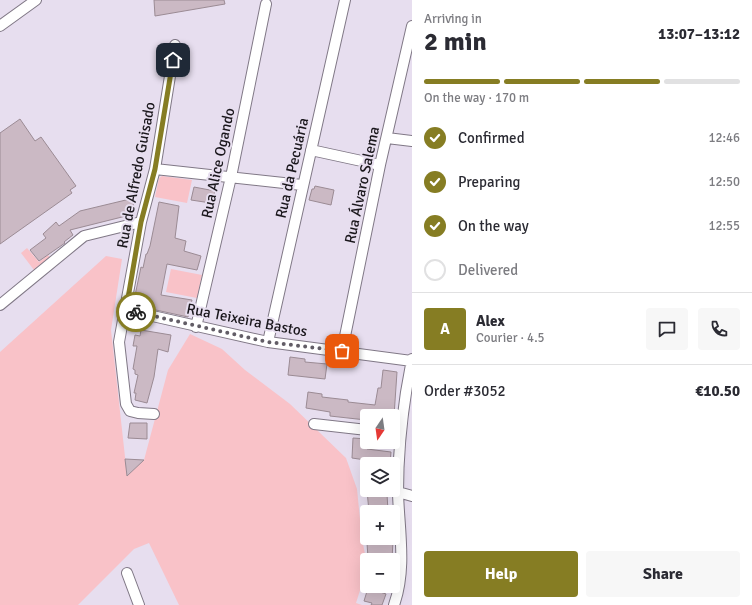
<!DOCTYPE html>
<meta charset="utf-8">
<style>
body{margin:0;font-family:Signika,sans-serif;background:#f7f7f7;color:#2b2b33;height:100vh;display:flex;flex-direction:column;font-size:15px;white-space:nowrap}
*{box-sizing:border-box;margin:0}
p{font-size:13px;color:#7c7c81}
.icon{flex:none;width:22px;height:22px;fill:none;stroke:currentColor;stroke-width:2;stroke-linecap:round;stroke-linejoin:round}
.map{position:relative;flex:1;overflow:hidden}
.panel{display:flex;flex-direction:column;background:#fff;width:340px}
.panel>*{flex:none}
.needle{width:26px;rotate:193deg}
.fabs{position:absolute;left:360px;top:409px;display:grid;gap:8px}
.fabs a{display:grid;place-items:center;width:40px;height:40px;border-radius:4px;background:#fff;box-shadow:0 4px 16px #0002;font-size:20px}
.pin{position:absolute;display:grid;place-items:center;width:34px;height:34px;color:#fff;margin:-17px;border-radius:8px;box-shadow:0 2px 6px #0006}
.courier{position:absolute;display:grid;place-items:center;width:40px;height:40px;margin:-20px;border:3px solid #867d23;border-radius:50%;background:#fff;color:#222;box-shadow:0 1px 5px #0007}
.summary em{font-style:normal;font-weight:700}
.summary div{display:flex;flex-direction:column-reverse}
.summary{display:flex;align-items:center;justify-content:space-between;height:68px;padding:0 12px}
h1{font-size:26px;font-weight:700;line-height:30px}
.bar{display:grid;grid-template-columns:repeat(4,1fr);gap:6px 4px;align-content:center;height:48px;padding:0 12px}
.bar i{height:5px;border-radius:3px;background:#e1e1e2}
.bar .selected{background:#867d23}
.bar p{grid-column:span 4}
.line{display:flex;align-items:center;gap:10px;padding:0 12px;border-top:1px solid #e1e1e2}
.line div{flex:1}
.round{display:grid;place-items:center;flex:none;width:42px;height:42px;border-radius:4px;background:#f7f7f7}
ol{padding:0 12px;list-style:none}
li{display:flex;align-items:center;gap:12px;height:44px}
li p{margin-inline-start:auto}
li .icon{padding:4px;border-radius:50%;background:#867d23;color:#fff;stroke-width:4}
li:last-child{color:#7c7c81}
li i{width:22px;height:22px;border:2px solid #e1e1e2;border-radius:50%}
.action{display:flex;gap:8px;margin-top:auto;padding:8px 12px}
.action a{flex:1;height:46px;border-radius:4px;background:#867d23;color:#fff;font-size:16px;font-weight:700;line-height:46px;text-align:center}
.action a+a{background:#f7f7f7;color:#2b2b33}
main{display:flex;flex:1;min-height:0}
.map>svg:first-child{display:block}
</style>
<main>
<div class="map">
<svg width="412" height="605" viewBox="0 0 412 605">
<rect width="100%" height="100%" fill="#e7deef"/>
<!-- green -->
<path fill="#f9c2c8" d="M 162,176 L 192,180 L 187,203 L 155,197 L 159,178 Z
M 27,248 L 39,262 L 48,255 L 50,257 L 34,270 L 21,253 Z
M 106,256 L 122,259 L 111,330 L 127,475 L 144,460 L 168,370 L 190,334 L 222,349 L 245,370 L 290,404 L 346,458 L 357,489 L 362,539 L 366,559 L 363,581 L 356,603 L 362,605 L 179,605 L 149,543 L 134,549 L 78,605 L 0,605 L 0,352 Z
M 171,269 L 202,275 L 197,298 L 166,292 Z"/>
<!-- building -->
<path fill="#cbb9c4" stroke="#9b8b94" d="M 154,0 L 224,0 L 225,4 L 155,16 Z
M 20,119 L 35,141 L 41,137 L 76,186 L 70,190 L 72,193 L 0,244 L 0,133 Z
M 315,186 L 334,190 L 331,205 L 309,200 L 312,189 L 314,189 Z
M 194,187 L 215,191 L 211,203 L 191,200 Z
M 130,199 L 132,199 L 135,211 L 133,212 L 134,214 L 70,230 L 73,235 L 64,242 L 65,243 L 39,261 L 30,250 L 46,238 L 43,234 L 56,222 L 59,226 L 80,211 Z
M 159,202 L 179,206 L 175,238 L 186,241 L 184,251 L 201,256 L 197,270 L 167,264 L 161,295 L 192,300 L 188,317 L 133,305 L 141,267 L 143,268 L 146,254 L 147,254 L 150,246 Z
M 141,330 L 171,335 L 168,352 L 158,349 L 154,377 L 147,403 L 135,400 L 136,393 L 134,393 L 138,375 L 135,374 L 135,370 L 133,369 L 137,346 L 133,346 L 135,335 L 140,336 Z
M 290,357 L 305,359 L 305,362 L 327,364 L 325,379 L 288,375 Z
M 383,370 L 397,372 L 394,416 L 366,416 L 366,420 L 330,416 L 330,412 L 306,408 L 308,392 L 322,394 L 322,397 L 348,400 L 348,402 L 375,405 L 378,388 L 381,388 Z
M 130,423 L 147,423 L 147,439 L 128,438 Z
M 353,438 L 367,439 L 367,449 L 391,452 L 390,464 L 372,464 L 372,461 L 352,458 Z
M 125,459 L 144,460 L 127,476 Z
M 367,490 L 384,490 L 384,494 L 387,494 L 388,511 L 369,512 Z
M 393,541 L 392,560 L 382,560 L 382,558 L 368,558 L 367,543 Z
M 368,588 L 386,594 L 382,605 L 371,605 L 372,603 L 364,601 Z"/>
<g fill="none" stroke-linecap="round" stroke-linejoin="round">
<defs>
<path id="minor" d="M 0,26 L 36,0
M 387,138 L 412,141
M 311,150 L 380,165
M 155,169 L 302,185
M 0,305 L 84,236 L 141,222
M 126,310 L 268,342 L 412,361
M 196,327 L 231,177 L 266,4
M 268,342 L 345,0
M 342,351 L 380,165 L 412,26
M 154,414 L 138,413 L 130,411 L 126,404 L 119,342 L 141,222 L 155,169 L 175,45
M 314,424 L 367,430
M 398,492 L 412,496
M 127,573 L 139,605
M 394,605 C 407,569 399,529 398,493 C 398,448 403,403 412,359"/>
</defs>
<!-- minor casing -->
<use href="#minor" stroke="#807886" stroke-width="12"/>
<!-- minor -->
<use href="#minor" stroke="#fff" stroke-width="10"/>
</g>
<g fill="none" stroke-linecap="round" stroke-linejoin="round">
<!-- done -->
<path stroke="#625d66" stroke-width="4" stroke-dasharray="0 7.2" d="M 136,312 L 268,342 L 342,351"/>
<!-- route -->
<path stroke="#867d23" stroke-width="5" d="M 136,312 L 126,310 L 141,222 L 155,169 L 173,60"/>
</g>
<g text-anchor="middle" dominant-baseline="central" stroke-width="4" stroke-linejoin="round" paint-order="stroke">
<!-- street labels -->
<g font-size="15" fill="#1a171c" stroke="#e7deef">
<text transform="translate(218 163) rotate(-78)">Rua Alice Ogando</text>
<text transform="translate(292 168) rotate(-77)">Rua da Pecuária</text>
<text transform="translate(136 175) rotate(-79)">Rua de Alfredo Guisado</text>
<text transform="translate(362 185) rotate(-78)">Rua Álvaro Salema</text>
<text transform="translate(247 320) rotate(11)">Rua Teixeira Bastos</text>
</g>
</g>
</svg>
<div class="fabs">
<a><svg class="needle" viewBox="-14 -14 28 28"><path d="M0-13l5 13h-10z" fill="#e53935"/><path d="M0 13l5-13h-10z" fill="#7c7c81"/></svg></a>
<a><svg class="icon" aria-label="layers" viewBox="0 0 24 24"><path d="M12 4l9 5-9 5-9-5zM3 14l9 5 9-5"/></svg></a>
<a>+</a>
<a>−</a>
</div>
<div class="pin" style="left:342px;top:351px;background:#ea580c"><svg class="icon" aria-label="bag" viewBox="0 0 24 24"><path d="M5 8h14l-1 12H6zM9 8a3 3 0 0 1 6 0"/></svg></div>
<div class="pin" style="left:173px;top:60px;background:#1f2937"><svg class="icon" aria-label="home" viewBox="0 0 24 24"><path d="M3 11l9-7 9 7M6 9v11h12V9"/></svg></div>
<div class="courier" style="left:136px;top:312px"><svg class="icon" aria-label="bike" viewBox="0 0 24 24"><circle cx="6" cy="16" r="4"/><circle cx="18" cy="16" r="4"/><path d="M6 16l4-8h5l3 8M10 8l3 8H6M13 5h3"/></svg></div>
</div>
<section class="panel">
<div class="summary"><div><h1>2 min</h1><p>Arriving in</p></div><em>13:07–13:12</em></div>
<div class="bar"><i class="selected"></i><i class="selected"></i><i class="selected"></i><i></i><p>On the way · 170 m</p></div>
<ol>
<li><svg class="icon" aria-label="check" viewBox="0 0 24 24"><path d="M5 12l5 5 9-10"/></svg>Confirmed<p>12:46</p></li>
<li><svg class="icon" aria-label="check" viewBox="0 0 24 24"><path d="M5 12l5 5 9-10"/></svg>Preparing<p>12:50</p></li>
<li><svg class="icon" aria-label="check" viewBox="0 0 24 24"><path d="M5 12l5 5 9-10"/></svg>On the way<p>12:55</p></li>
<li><i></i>Delivered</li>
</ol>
<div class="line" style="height:72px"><b class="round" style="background:#867d23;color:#fff">A</b><div><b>Alex</b><p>Courier · 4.5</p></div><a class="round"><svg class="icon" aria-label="chat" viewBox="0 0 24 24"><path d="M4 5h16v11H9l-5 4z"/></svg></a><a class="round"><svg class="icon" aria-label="phone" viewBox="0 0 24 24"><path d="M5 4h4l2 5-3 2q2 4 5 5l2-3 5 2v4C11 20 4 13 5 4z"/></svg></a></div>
<div class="line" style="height:52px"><div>Order #3052</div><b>€10.50</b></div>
<div class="action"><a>Help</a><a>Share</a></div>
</section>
</main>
